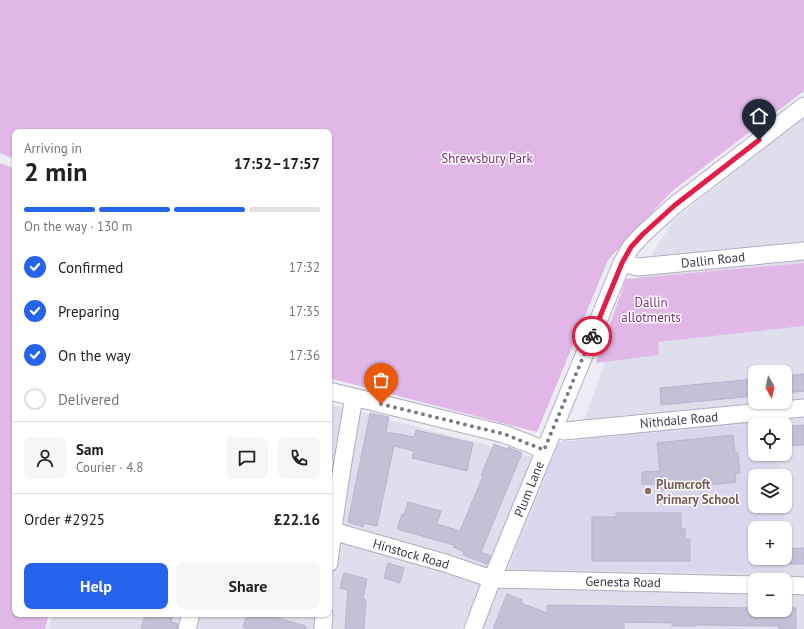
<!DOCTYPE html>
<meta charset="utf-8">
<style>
body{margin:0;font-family:"PT Sans",sans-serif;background:#f6f6f6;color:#222;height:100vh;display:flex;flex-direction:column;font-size:15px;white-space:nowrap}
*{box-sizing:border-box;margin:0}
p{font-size:13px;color:#767676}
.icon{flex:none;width:22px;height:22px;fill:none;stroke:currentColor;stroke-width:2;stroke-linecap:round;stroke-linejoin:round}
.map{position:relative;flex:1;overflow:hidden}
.side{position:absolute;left:12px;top:129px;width:320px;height:488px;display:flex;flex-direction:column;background:#fff;border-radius:8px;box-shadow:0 1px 3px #0004}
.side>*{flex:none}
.needle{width:26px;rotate:171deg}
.fabs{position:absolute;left:748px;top:365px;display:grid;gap:8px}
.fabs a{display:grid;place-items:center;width:44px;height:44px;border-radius:8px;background:#fff;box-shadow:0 1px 3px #0004;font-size:20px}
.pin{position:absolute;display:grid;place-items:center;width:34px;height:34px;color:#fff;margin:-41px -17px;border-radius:50% 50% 50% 0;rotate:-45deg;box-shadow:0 0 4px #0007}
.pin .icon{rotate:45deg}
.courier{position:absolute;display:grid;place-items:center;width:40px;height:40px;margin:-20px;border:3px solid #e11d48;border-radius:50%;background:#fff;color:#222;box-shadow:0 1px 5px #0007}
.overview em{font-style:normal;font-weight:800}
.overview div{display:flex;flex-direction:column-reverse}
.overview{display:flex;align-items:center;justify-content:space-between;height:68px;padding:0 12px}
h1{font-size:26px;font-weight:800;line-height:30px}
.bar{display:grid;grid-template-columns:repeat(4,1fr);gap:6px 4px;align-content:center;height:48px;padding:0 12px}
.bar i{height:5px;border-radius:3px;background:#e0e0e0}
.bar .active{background:#2563eb}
.bar p{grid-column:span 4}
.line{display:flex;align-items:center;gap:10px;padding:0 12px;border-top:1px solid #e0e0e0}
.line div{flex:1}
.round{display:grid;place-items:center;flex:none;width:42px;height:42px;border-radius:8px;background:#f6f6f6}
ol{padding:0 12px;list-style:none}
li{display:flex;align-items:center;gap:12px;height:44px}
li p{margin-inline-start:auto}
li .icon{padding:4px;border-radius:50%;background:#2563eb;color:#fff;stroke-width:4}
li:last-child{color:#767676}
li i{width:22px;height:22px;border:2px solid #e0e0e0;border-radius:50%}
.cta{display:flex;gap:8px;margin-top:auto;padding:8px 12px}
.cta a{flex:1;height:46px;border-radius:8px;background:#2563eb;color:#fff;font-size:16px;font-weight:800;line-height:46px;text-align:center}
.cta a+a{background:#f6f6f6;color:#222}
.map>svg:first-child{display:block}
</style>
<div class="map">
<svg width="804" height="629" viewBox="0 0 804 629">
<rect width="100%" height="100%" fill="#edecf5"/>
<!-- residential -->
<path fill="#dfdeec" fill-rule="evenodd" d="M 804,116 L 804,629 L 48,629 L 54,614 L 329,614 L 329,404 L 568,466 L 631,288 L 673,221 ZM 755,372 L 785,372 L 785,402 L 755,402 ZM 755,424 L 785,424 L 785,454 L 755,454 ZM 755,476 L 785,476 L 785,506 L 755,506 ZM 755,528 L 785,528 L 785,558 L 755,558 ZM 755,580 L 785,580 L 785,610 L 755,610 Z"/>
<!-- education -->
<path fill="#dad6ed" d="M 775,422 L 775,424 L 755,424 L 755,454 L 777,454 L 780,476 L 755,476 L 755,506 L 784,506 L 784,528 L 755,528 L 755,558 L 784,558 L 784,572 L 515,569 L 511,563 L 535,507 L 558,442 Z"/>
<!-- green -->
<path fill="#e0b7e6" d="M 0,0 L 804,0 L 804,91 L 672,191 L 608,260 L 537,432 L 329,378 L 329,132 L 15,132 L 15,159 L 0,153 Z
M 0,163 L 15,169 L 15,614 L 49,614 L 45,629 L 0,629 Z
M 804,263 L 804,326 L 658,342 L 659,355 L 596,363 L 626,279 Z"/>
<!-- building -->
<path fill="#c2c1d6" stroke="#b6b5d0" d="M 804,374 L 804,391 L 785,393 L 785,376 Z
M 755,379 L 755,396 L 661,405 L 660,388 Z
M 370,413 L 389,417 L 386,432 L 414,437 L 416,430 L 473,443 L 467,471 L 412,458 L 414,451 L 394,446 L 377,526 L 364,523 L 363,527 L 348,522 Z
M 804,425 L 804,445 L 785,446 L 785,426 Z
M 733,435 L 735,453 L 738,453 L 740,473 L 735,474 L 736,482 L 662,490 L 661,484 L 642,484 L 642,472 L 660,471 L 657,443 Z
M 494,444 L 507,449 L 508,447 L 522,453 L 481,552 L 491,556 L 487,564 L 463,555 L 464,552 L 453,547 L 454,545 L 397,529 L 402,514 L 404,515 L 408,502 L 441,511 L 437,524 L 460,531 L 483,476 L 481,475 Z
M 616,513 L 681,513 L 681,529 L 685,529 L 685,539 L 690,539 L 690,561 L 592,561 L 592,517 L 616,517 Z
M 804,548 L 804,564 L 786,564 L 786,549 Z
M 388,563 L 404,568 L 400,583 L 384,578 Z
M 344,573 L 367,579 L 363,599 L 366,600 L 364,629 L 345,629 L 348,590 L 340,588 Z
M 507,594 L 522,600 L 521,603 L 547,613 L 547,605 L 755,608 L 755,610 L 785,610 L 785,608 L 796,608 L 796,629 L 779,629 L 779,626 L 696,625 L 696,626 L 672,626 L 672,623 L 624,622 L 624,629 L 493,629 Z
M 158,614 L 174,614 L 171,622 L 178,624 L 177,629 L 141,629 L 145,615 L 157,618 Z
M 247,614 L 263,614 L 306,626 L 305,629 L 249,629 L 243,627 Z"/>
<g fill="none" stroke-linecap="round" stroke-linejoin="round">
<defs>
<path id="minor" d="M 622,263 L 638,267 L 804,251
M 329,391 L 504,434 L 545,450
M 554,428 L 564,431 L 804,408
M 329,530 L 445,563 L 492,579 L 755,585
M 329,563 C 335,507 344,453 354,397
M 785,585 L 804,586
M 187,629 L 191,614
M 323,629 L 324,614
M 473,629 L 492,579 L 622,263 L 631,247 L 643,234 L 675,205 L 804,106"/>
</defs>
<!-- minor casing -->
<use href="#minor" stroke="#b0aec0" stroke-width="19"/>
<!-- minor -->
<use href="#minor" stroke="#fff" stroke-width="17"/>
</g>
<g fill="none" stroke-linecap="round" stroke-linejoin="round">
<!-- done -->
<path stroke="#797885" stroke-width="4" stroke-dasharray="0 7.2" d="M 381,404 L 504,434 L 544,450 L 592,336"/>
<!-- route -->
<path stroke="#e11d48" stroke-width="5" d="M 592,336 L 622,263 L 631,247 L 643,234 L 675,205 L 759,140"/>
</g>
<!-- markers -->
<circle fill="#8d6e63" stroke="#fff" stroke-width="1.5" cx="648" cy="491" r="4"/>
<g text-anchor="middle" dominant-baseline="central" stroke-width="3" stroke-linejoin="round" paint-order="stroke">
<!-- park labels -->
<g font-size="13" fill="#782f75" stroke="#fff">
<text x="487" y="158">Shrewsbury Park</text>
<text x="651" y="302">Dallin<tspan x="651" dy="15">allotments</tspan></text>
</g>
<!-- street labels -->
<g font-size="13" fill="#3a3949" stroke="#fff">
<text transform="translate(713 260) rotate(-6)">Dallin Road</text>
<text transform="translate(679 420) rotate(-5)">Nithdale Road</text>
<text transform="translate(529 489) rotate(-68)">Plum Lane</text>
<text transform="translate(411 554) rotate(16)">Hinstock Road</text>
<text transform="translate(623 582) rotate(1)">Genesta Road</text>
</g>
<!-- education labels -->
<g font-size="13" font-weight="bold" fill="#785e54" stroke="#fff" text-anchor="start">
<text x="656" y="484">Plumcroft<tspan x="656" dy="15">Primary School</tspan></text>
</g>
</g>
</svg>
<div class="fabs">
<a><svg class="needle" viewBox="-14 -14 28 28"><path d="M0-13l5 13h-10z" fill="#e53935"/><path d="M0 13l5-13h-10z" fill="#767676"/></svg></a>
<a><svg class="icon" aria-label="locate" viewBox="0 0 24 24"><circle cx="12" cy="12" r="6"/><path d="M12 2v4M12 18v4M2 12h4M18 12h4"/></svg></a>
<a><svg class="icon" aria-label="layers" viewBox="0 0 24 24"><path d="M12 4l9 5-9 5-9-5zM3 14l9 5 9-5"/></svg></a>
<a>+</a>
<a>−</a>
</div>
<div class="pin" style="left:381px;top:404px;background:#ea580c"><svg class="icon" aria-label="bag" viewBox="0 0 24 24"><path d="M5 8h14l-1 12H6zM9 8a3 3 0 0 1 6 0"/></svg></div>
<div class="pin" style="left:759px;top:140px;background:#1f2937"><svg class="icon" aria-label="home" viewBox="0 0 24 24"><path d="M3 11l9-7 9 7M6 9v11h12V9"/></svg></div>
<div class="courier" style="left:592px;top:336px"><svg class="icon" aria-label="bike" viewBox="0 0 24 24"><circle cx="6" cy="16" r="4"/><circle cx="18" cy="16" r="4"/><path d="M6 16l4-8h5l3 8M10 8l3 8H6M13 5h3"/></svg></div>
<section class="side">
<div class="overview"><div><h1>2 min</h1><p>Arriving in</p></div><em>17:52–17:57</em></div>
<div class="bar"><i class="active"></i><i class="active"></i><i class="active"></i><i></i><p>On the way · 130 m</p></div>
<ol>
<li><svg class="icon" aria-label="check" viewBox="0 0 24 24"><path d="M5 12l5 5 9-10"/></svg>Confirmed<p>17:32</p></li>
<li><svg class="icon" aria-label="check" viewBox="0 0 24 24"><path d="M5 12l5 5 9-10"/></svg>Preparing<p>17:35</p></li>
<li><svg class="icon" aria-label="check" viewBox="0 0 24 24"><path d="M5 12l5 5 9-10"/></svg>On the way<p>17:36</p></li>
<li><i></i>Delivered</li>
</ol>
<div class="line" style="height:72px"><a class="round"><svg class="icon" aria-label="person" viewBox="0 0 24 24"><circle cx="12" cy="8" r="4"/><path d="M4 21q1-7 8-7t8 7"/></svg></a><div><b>Sam</b><p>Courier · 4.8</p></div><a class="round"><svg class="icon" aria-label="chat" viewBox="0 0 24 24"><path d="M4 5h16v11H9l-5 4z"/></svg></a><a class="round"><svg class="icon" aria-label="phone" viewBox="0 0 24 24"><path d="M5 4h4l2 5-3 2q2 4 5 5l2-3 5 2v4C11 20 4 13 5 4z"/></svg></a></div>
<div class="line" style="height:52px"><div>Order #2925</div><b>£22.16</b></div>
<div class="cta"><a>Help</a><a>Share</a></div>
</section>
</div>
